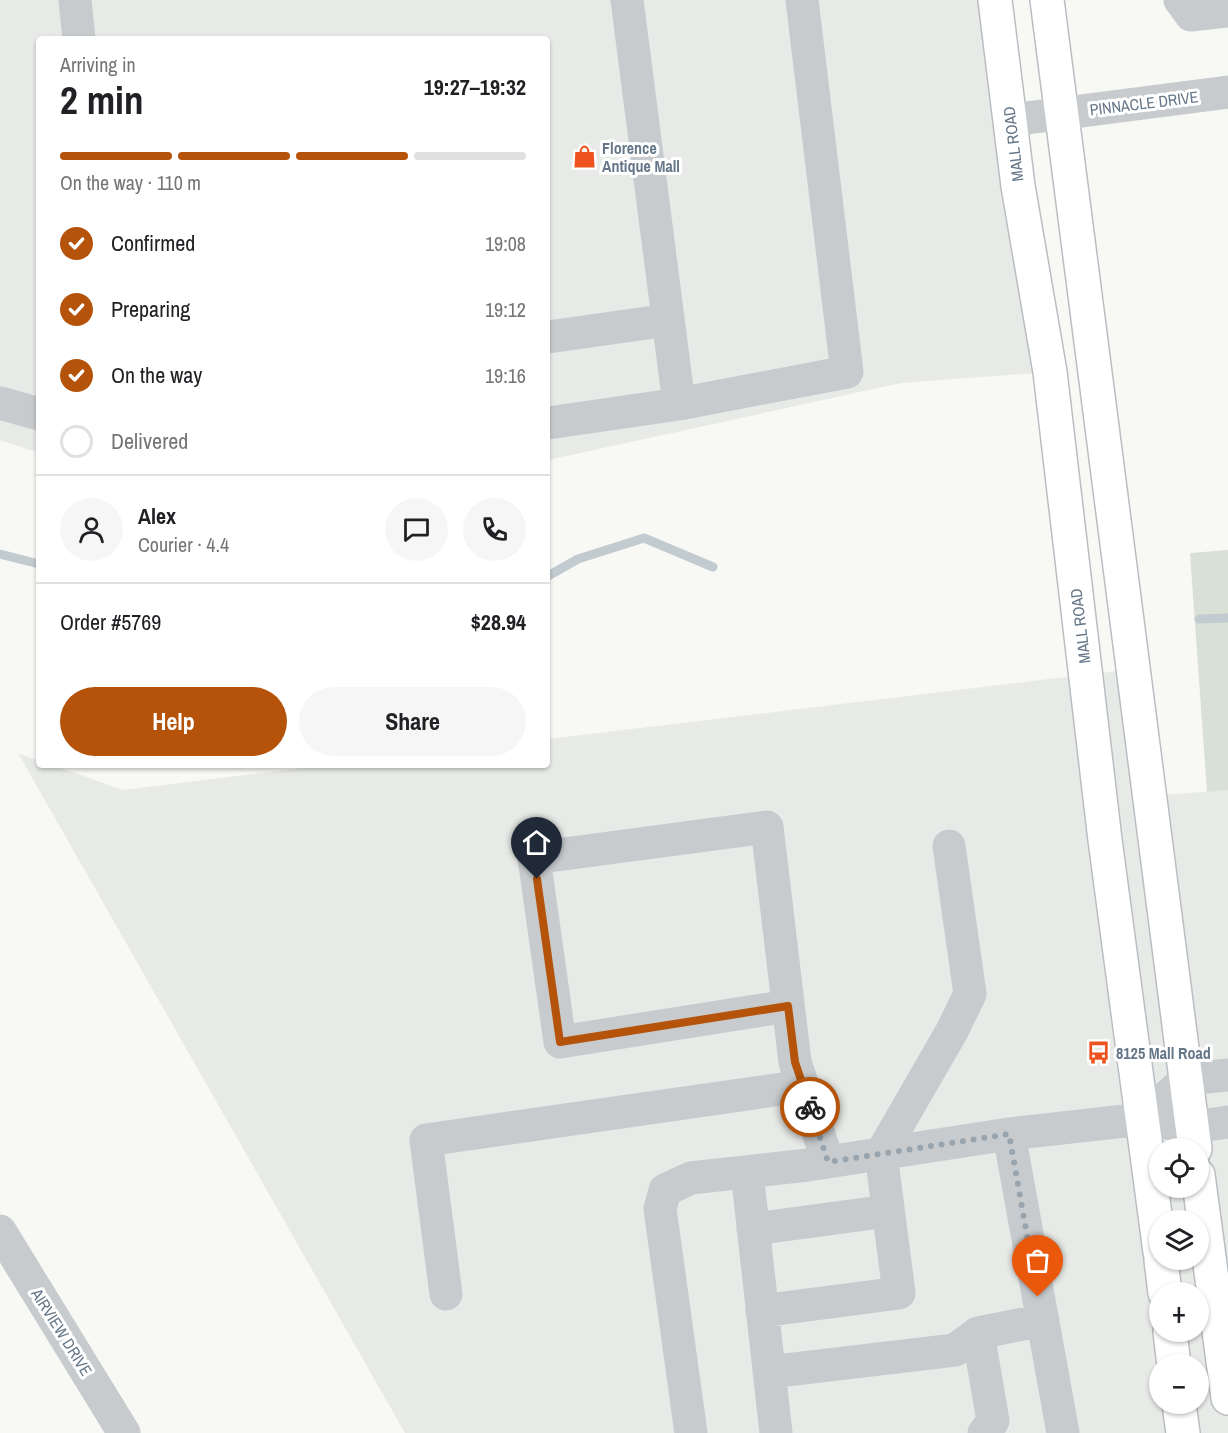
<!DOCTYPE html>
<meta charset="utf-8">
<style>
body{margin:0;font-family:"Archivo Narrow",sans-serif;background:#f6f6f6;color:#202124;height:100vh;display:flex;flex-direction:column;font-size:22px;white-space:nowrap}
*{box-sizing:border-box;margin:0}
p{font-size:20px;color:#757577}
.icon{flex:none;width:33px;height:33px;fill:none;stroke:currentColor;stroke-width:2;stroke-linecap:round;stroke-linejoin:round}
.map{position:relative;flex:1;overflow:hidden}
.panel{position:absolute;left:36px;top:36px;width:514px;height:732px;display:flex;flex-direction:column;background:#fff;border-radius:6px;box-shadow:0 2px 4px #0004}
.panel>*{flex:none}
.tools{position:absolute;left:1149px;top:1138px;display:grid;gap:12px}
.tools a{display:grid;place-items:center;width:60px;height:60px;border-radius:50%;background:#fff;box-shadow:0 2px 4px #0004;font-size:30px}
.pin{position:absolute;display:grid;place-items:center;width:51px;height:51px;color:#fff;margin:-62px -26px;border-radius:50% 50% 50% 0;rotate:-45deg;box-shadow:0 0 6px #0007}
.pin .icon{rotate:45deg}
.courier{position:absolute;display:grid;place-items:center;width:60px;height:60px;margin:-30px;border:4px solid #b45309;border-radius:50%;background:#fff;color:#222;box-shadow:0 2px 8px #0007}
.headline em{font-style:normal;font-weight:800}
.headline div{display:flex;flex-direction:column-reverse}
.headline{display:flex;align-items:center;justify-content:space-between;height:102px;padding:0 24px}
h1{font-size:39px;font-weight:800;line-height:45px}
.bar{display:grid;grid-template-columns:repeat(4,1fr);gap:9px 6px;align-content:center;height:72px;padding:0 24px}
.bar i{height:8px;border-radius:4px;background:#e0e0e0}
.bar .selected{background:#b45309}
.bar p{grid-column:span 4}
.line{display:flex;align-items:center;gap:15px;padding:0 24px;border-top:2px solid #e0e0e0}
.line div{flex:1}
.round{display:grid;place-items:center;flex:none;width:63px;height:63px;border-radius:32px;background:#f6f6f6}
ol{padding:0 24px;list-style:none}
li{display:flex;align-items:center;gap:18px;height:66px}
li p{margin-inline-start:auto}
li .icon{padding:6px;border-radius:50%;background:#b45309;color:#fff;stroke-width:4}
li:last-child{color:#757577}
li i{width:33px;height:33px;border:3px solid #e0e0e0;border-radius:50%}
.cta{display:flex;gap:12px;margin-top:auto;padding:12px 24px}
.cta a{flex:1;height:69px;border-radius:36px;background:#b45309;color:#fff;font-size:24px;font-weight:800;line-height:69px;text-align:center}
.cta a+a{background:#f6f6f6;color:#202124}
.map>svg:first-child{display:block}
</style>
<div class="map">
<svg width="1228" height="1433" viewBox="0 0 1228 1433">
<rect width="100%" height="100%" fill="#f8f8f5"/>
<!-- built -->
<path fill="#e8eae8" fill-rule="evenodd" d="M 0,0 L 995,0 L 1050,372 L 901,383 L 548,460 L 548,39 L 39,39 L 39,453 L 0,440 Z
M 1134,669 L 1150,796 L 1228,790 L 1228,1433 L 405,1433 L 18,753 L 39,761 L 39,765 L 52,765 L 123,790 L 329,765 L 548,765 L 548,739 ZM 1160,1149 L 1198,1149 L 1198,1188 L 1160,1188 ZM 1160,1221 L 1198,1221 L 1198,1260 L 1160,1260 ZM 1160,1293 L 1198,1293 L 1198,1332 L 1160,1332 ZM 1160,1365 L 1198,1365 L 1198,1404 L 1160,1404 Z"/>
<!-- green -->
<path fill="#d9e0d5" d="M 1228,550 L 1228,790 L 1207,792 L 1190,553 Z"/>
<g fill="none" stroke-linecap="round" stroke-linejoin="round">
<!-- stream -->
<path stroke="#c1cbd0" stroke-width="9" d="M 0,554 L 39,564
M 548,576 L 578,559 L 644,538 L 713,567
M 1199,619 L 1228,618"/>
<defs>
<path id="major" d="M 995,0 L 1018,186 L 1050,372 L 1105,840 L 1160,1252
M 1047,0 L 1195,1149
M 1198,1175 L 1228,1398
M 1161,1260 L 1165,1293
M 1170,1332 L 1174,1365
M 1179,1404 L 1183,1433"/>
</defs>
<!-- major casing -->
<use href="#major" stroke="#babec2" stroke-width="36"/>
<!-- minor -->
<path stroke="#c7cbce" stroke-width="33" d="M 75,0 L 79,39
M 627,0 L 679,404
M 1180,0 L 1191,15 L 1228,11
M 1011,120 L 1228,92
M 548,337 L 668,320
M 0,403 L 39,414
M 548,423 L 679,404 L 847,372 L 802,0
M 788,1006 L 560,1042 L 534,858 L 767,827 L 795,1062 L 828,1162
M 1143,1119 L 1186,1079 L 1228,1075
M 1009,1134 L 1063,1433
M 747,1172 L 776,1433
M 753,1229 L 888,1211
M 0,1231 L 124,1433
M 446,1294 L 426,1140 L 803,1086
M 762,1311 L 899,1293 L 881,1154 L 952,1031 L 970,994 L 949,846
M 769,1372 L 955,1350 L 978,1333
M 691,1433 L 660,1209 L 665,1190 L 691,1178 L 808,1165 L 1009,1134 L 1143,1119 L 1192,1127 L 1228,1122
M 984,1433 L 993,1421 L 978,1333 L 1043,1320"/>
<!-- major -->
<use href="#major" stroke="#fff" stroke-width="33"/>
</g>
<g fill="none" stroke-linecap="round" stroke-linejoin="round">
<!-- done -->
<path stroke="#98a4ae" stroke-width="6" stroke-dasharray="0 10.8" d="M 810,1107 L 828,1162 L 1009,1134 L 1038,1297"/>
<!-- route -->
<path stroke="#b45309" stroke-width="8" d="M 537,879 L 560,1042 L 788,1006 L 795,1062 L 810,1107"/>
</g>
<!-- icons -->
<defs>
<symbol id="shop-bare" viewBox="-9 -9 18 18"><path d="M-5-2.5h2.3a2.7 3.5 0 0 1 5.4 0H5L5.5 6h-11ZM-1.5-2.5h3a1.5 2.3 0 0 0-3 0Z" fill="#ee531f" stroke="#fff" stroke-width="2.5" paint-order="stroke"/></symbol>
<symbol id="bus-bare" viewBox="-9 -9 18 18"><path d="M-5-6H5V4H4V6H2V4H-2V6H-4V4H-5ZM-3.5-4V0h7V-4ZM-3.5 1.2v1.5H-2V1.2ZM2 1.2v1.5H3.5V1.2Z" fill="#ee531f" stroke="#fff" stroke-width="2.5" paint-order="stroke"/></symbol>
</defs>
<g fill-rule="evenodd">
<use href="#shop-bare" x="568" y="140" width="33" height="33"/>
<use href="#bus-bare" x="1082" y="1036" width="33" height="33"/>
</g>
<g text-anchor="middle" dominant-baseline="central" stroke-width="6" stroke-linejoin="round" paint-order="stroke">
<!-- street labels -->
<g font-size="16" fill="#657788" stroke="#fff">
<text transform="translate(1144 103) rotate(-7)">PINNACLE DRIVE</text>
<text transform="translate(1013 144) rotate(-97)">MALL ROAD</text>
<text transform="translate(1080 626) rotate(-97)">MALL ROAD</text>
<text transform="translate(62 1332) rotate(58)">AIRVIEW DRIVE</text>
</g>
<!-- poi labels -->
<g font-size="16" font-weight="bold" fill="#657788" stroke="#fff" text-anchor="start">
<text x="602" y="148">Florence<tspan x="602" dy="18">Antique Mall</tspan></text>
<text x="1116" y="1053">8125 Mall Road</text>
</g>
</g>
</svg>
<div class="tools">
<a><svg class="icon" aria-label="locate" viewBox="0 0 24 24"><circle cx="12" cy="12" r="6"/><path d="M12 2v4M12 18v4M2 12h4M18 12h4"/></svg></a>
<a><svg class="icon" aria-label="layers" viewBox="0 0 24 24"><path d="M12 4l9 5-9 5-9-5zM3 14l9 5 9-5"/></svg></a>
<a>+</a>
<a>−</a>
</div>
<div class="pin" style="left:1038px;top:1297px;background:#ea580c"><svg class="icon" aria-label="bag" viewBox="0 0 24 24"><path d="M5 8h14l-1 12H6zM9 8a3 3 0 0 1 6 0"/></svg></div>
<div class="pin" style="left:537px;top:879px;background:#1f2937"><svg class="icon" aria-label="home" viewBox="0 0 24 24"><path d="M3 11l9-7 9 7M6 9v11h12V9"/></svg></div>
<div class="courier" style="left:810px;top:1107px"><svg class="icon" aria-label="bike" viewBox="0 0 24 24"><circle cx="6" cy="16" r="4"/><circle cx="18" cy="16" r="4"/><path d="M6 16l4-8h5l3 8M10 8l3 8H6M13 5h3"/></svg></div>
<section class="panel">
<div class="headline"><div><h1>2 min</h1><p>Arriving in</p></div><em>19:27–19:32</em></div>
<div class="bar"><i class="selected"></i><i class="selected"></i><i class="selected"></i><i></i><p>On the way · 110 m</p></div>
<ol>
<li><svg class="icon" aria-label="check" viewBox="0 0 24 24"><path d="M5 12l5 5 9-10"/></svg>Confirmed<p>19:08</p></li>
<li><svg class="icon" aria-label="check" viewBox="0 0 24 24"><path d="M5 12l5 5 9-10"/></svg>Preparing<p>19:12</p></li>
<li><svg class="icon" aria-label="check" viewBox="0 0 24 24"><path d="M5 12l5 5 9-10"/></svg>On the way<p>19:16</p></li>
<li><i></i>Delivered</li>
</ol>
<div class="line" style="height:108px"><a class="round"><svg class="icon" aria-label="person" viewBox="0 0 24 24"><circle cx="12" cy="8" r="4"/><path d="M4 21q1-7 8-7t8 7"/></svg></a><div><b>Alex</b><p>Courier · 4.4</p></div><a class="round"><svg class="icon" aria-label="chat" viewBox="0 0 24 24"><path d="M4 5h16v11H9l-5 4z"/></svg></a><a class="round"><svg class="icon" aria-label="phone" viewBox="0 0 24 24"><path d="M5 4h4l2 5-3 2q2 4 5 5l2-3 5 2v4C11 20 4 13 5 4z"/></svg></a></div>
<div class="line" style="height:78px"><div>Order #5769</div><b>$28.94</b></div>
<div class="cta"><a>Help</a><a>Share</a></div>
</section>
</div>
